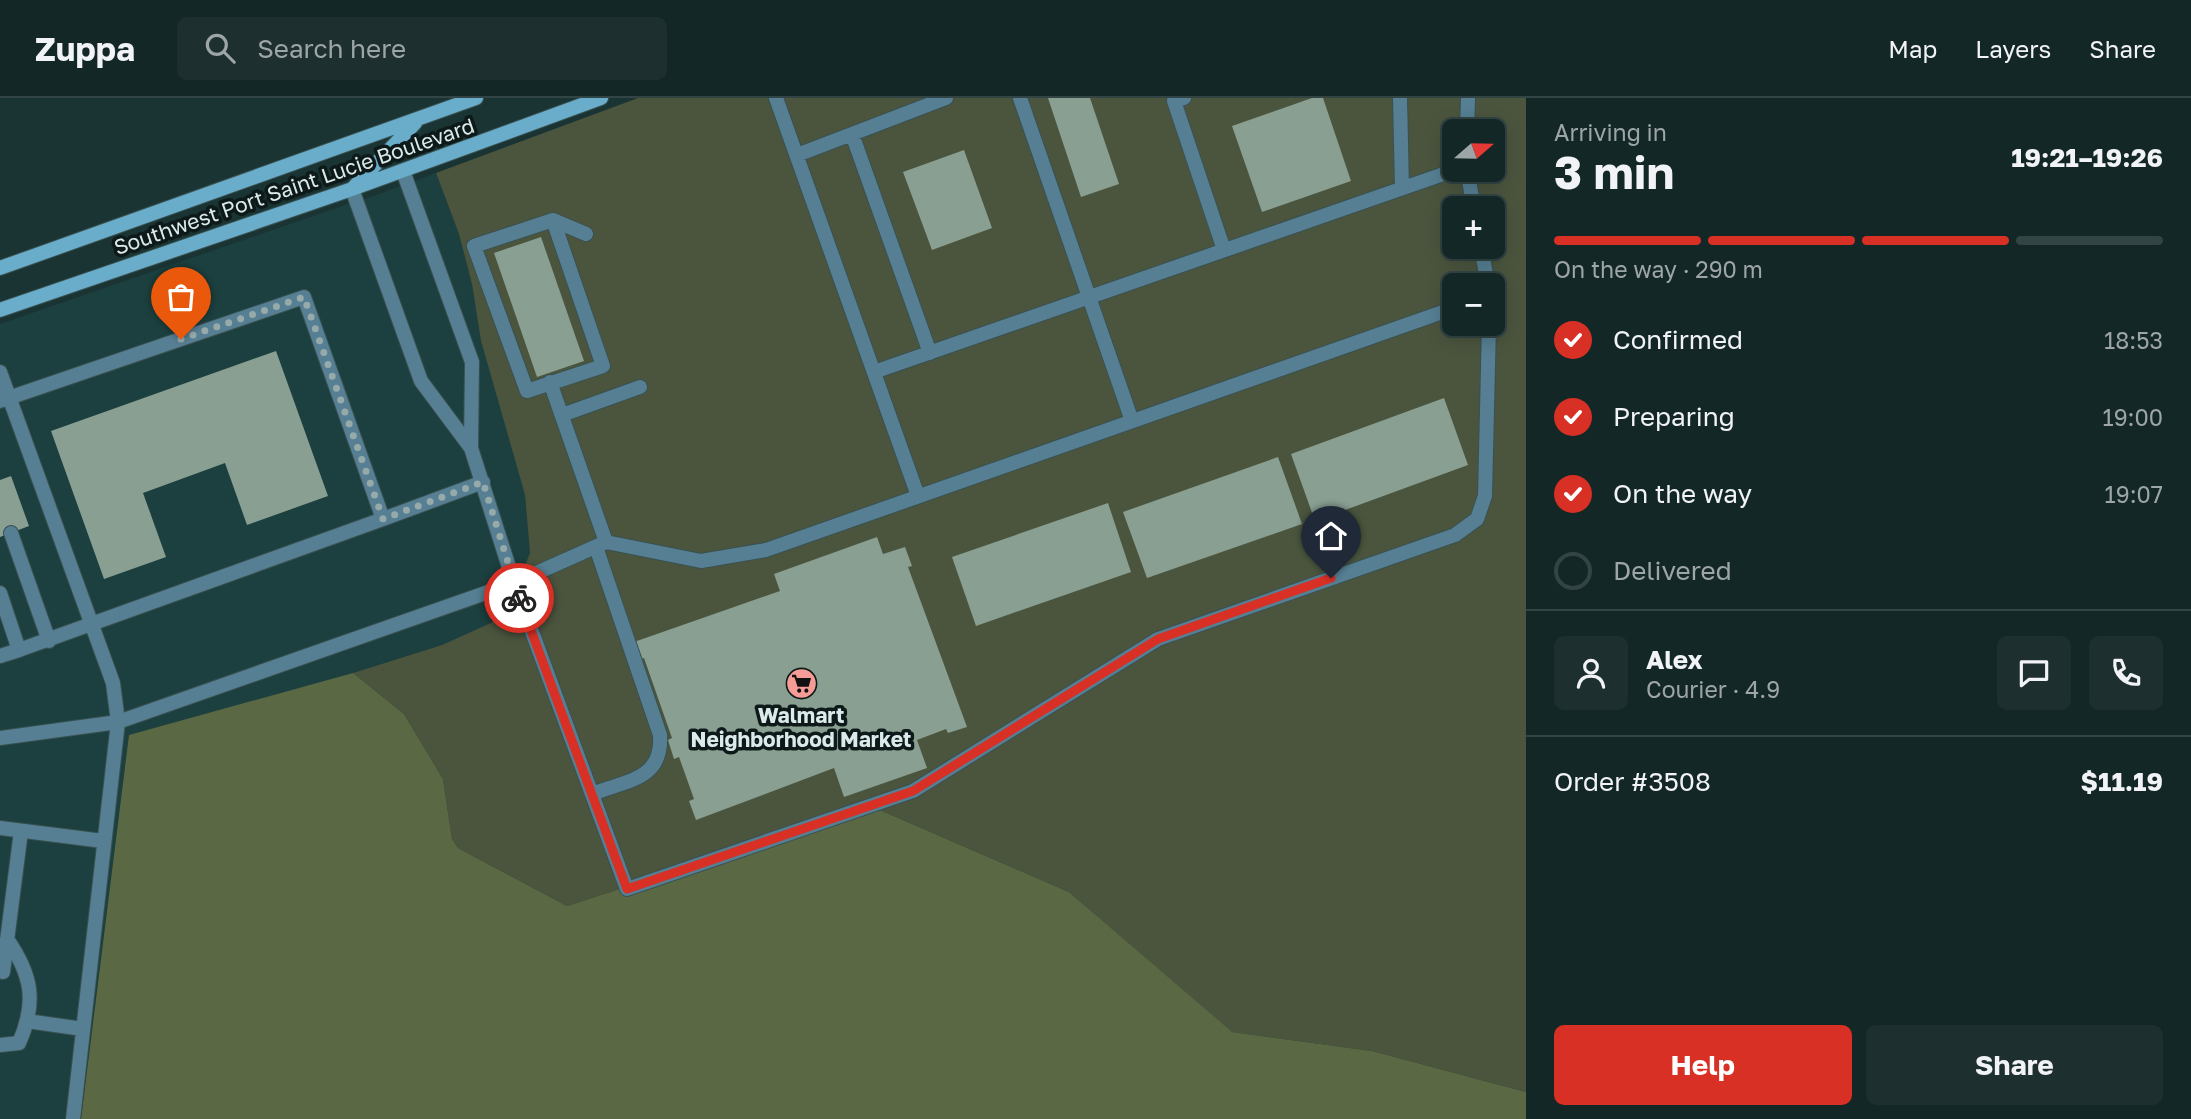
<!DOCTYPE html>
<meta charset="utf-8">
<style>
body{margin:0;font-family:"Golos Text",sans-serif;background:#1d2f2f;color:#f1f3f6;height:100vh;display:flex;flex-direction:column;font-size:26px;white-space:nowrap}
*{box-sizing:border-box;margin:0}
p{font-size:23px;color:#9da5a7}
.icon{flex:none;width:38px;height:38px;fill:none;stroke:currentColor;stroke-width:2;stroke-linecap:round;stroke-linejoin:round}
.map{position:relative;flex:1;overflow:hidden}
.side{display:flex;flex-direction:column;background:#142727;width:665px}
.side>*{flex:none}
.needle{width:46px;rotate:70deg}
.controls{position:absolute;left:1442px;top:21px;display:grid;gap:14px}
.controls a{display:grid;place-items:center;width:63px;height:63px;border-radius:10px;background:#142727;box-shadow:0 4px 18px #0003,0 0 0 2px #344;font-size:35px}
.pin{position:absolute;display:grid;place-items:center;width:60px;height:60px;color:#fff;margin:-72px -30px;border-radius:50% 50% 50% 0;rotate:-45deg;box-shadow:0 0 7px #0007}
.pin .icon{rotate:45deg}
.courier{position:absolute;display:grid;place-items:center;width:70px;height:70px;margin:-35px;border:5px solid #d93025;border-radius:50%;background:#fff;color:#222;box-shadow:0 2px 9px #0007}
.overview em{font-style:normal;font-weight:700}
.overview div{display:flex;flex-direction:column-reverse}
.overview{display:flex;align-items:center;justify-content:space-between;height:119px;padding:0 28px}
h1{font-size:46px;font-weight:700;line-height:52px}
.bar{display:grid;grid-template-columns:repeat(4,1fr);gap:10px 7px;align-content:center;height:84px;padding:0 28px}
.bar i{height:9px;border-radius:5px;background:#344}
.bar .selected{background:#d93025}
.bar p{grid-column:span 4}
.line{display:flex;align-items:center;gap:18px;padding:0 28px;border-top:2px solid #344}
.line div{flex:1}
.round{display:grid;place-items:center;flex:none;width:74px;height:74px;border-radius:10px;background:#1d2f2f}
ol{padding:0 28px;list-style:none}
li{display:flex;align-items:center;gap:21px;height:77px}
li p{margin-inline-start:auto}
li .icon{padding:7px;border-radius:50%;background:#d93025;color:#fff;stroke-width:4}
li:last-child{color:#9da5a7}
li i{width:38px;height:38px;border:4px solid #344;border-radius:50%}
.primary-button{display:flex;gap:14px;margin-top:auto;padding:14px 28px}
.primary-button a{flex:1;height:80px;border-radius:10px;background:#d93025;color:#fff;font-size:28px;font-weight:700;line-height:80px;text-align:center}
.primary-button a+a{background:#1d2f2f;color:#f1f3f6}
header{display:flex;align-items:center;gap:42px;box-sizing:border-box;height:98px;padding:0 35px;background:#142727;border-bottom:2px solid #344}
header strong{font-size:33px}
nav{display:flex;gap:38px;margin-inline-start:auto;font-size:24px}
.search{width:490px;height:63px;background:#1d2f2f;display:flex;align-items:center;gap:18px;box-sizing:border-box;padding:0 24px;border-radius:10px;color:#9da5a7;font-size:26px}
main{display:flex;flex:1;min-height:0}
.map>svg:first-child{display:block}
</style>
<header>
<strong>Zuppa</strong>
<div class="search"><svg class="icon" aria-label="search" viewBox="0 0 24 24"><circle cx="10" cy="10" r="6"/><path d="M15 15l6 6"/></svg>Search here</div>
<nav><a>Map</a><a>Layers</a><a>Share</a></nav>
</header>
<main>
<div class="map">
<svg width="1526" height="1021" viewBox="0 0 1526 1021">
<rect width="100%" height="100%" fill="#1a3434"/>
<!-- built -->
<path fill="#1c403f" d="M 436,75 L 459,136 L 472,186 L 481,243 L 525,397 L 530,455 L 519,486 L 504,519 L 442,547 L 305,590 L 129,637 L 81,1021 L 0,1021 L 0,226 L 348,106 L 353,110 L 360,103 Z"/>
<!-- green -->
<path fill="#4b553e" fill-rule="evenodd" d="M 638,0 L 1526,0 L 1526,994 L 1372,953 L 1231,934 L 1069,794 L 873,709 L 567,808 L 458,750 L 452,741 L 443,681 L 404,616 L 353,575 L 442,547 L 504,519 L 530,455 L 525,397 L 481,243 L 472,186 L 459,136 L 436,75 ZM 1454,33 L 1493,33 L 1493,72 L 1454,72 ZM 1454,110 L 1493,110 L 1493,149 L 1454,149 ZM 1454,187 L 1493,187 L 1493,226 L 1454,226 Z"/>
<!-- forest -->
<path fill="#5a6943" d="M 353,575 L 404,616 L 443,681 L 452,741 L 458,750 L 567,808 L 873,709 L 1069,794 L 1232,934 L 1372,953 L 1526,994 L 1526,1021 L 81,1021 L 129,637 Z"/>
<!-- building -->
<path fill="#889f92" d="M 1048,0 L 1090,0 L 1119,86 L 1081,99 Z
M 1312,0 L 1323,0 L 1351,83 L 1262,114 L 1232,28 Z
M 964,52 L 992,130 L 932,152 L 903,74 Z
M 541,139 L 584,263 L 537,279 L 494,155 Z
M 276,253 L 328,398 L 247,427 L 225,365 L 143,395 L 166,459 L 104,481 L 51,333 Z
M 1444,300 L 1468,367 L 1315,423 L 1291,356 Z
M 1278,359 L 1302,426 L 1147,480 L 1123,414 Z
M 11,378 L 29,428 L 0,439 L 0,382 Z
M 1108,405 L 1131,474 L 976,528 L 952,459 Z
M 877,439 L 883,456 L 905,449 L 912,468 L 908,469 L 967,629 L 948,635 L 946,631 L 917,642 L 927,670 L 844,699 L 834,670 L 696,722 L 689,703 L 694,701 L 679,659 L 674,661 L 668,642 L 672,640 L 644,560 L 640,561 L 634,544 L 780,493 L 774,476 Z"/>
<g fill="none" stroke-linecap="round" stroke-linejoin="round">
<defs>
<path id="service" d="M 776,0 L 918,398
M 1020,0 L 1132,323
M 1184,0 L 1174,3 L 1224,152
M 1400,0 L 1402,90
M 1467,33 L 1468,0
M 852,36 L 930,255
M 797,57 L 946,0
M 1467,72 L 1474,110
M 403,73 L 472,264 L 471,350
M 553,122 L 603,268 L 527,293 L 474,148 L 553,122 L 586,136
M 1481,149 L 1488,187
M 1454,210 L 766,452 L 701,463 L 606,444 L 514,485 L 627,791 L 913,693 L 1158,541 L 1455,437 L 1477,421 L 1485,398 L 1489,226
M 0,274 L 113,585 L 118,624 L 73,1021
M 874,274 L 1455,72
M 550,284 L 606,444
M 0,303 L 304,199 L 383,421 L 19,552 L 0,495
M 562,317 L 640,289
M 383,421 L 483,384
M 11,435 L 49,543
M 0,558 L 19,552
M 0,640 L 118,624 L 514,485 L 471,350 L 421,283 L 352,91
M 592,696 C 627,682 663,682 660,637 L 596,449
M 0,730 L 103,743
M 3,874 L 21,733
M 27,923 L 83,931
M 0,947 L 19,945 C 37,904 32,877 7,841"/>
<path id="secondary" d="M 354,89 L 415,25
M 0,170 L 476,0
M 0,212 L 352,91 L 601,0"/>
</defs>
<!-- service casing -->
<use href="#service" stroke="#395151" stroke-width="16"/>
<!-- secondary casing -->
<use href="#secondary" stroke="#395151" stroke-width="16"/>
<!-- service -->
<use href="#service" stroke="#567f93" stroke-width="14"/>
<!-- secondary -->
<use href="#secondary" stroke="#69adcb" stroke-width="14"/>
</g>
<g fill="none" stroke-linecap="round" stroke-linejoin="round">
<!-- done -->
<path stroke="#97aaaa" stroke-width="7" stroke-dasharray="0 12.6" d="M 181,241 L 304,199 L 383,421 L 483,384 L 519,500"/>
<!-- route -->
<path stroke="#d93025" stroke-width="9" d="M 519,500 L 627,791 L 913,693 L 1158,541 L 1331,480"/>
</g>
<!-- icons -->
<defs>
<symbol id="supermarket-disc" viewBox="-11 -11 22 22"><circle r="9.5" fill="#f59c96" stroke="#0e1a19"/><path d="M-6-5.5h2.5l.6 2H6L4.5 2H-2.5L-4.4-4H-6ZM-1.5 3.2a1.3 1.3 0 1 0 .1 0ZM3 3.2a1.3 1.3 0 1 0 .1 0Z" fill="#111"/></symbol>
</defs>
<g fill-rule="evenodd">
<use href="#supermarket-disc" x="784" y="568" width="35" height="35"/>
</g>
<g text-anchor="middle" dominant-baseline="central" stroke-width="7" stroke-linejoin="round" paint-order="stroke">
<!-- street labels -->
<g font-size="21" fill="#dbeaea" stroke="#0e1a19">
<text transform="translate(294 88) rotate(-19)">Southwest Port Saint Lucie Boulevard</text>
</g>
<!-- poi labels -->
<g font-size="21" font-weight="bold" fill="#dbeaea" stroke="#0e1a19">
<text x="801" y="617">Walmart<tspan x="801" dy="24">Neighborhood Market</tspan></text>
</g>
</g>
</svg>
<div class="controls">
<a><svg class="needle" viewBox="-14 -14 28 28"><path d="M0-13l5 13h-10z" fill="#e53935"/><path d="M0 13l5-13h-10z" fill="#9da5a7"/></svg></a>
<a>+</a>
<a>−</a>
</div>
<div class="pin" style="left:181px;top:241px;background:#ea580c"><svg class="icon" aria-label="bag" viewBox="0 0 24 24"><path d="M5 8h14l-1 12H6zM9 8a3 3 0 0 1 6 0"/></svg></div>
<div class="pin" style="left:1331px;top:480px;background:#1f2937"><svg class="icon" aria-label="home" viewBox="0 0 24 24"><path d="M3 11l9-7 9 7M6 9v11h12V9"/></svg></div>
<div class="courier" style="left:519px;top:500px"><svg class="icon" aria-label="bike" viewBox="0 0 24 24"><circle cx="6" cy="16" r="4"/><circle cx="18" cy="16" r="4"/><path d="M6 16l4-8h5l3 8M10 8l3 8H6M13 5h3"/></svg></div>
</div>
<section class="side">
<div class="overview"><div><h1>3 min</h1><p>Arriving in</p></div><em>19:21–19:26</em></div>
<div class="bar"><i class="selected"></i><i class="selected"></i><i class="selected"></i><i></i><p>On the way · 290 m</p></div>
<ol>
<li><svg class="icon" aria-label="check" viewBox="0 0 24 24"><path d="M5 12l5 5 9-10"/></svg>Confirmed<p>18:53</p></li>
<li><svg class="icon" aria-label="check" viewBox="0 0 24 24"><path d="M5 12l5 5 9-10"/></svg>Preparing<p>19:00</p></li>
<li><svg class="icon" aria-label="check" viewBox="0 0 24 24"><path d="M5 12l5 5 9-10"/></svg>On the way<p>19:07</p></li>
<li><i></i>Delivered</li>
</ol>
<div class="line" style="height:126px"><a class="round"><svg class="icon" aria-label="person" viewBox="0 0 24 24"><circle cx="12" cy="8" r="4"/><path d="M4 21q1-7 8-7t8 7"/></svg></a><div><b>Alex</b><p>Courier · 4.9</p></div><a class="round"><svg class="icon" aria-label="chat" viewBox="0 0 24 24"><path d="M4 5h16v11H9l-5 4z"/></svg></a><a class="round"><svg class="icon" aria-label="phone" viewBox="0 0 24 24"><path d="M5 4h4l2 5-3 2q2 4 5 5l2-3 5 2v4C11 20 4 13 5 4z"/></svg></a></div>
<div class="line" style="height:91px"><div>Order #3508</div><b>$11.19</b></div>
<div class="primary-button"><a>Help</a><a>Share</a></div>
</section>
</main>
